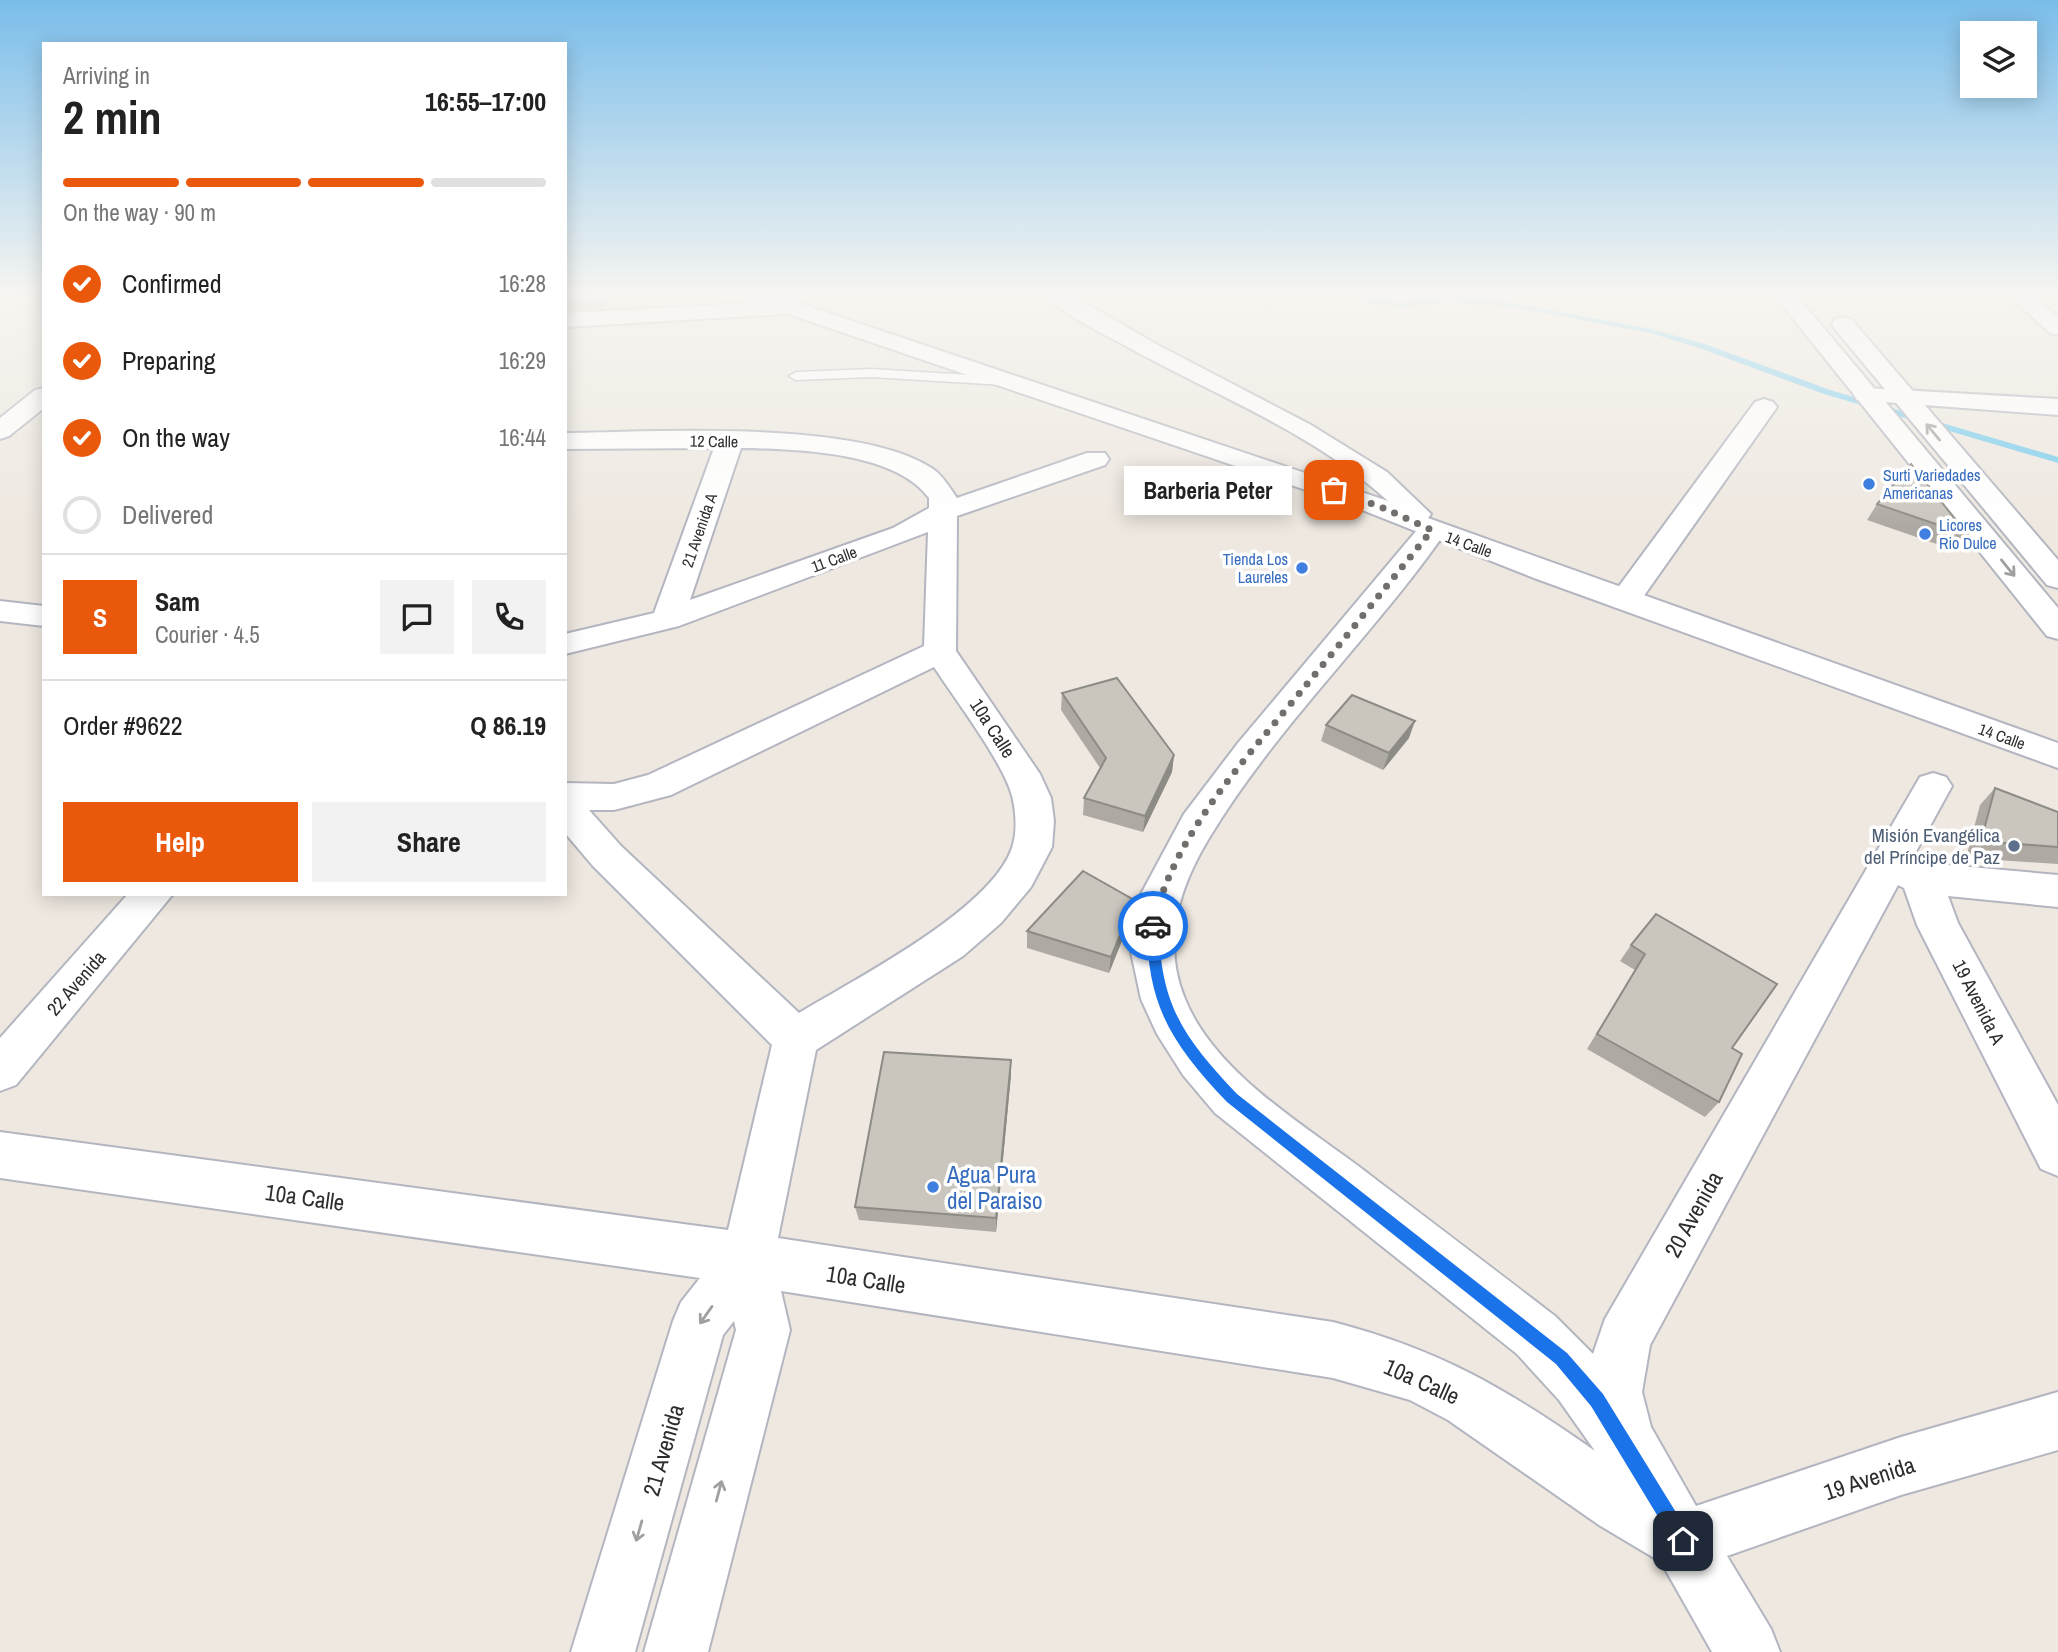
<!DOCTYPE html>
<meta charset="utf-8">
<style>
body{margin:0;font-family:"Archivo Narrow",sans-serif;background:#f2f2f2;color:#222;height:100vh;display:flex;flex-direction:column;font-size:26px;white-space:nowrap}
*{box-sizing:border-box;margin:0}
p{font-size:23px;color:#767676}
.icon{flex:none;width:38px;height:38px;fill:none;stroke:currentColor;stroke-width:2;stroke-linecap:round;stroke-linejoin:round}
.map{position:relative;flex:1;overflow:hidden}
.panel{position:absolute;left:42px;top:42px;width:525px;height:854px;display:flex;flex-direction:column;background:#fff;border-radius:0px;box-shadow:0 4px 18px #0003}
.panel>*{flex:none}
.controls{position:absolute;left:1960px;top:21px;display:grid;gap:14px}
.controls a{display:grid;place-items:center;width:77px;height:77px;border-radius:0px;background:#fff;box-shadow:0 4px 18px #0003;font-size:35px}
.pin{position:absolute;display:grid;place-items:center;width:60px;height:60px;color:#fff;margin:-30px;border-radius:14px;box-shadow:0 4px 10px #0006}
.courier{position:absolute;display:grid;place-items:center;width:70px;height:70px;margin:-35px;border:5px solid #1a73e8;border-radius:50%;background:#fff;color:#222;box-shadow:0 2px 9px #0007}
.bubble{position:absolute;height:49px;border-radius:0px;background:#fff;box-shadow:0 4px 18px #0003;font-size:23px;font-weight:700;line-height:49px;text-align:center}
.headline em{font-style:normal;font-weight:700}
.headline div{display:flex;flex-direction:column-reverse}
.headline{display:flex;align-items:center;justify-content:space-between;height:119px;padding:0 21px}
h1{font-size:46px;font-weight:700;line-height:52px}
.bar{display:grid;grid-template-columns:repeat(4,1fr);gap:10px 7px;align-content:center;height:84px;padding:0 21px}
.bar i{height:9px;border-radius:5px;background:#e0e0e0}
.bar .selected{background:#ea580c}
.bar p{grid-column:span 4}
.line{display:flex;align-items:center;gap:18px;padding:0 21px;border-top:2px solid #e0e0e0}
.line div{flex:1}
.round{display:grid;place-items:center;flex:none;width:74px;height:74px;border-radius:0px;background:#f2f2f2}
ol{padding:0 21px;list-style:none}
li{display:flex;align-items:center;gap:21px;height:77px}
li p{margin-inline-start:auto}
li .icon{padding:7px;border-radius:50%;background:#ea580c;color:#fff;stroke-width:4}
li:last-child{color:#767676}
li i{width:38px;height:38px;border:4px solid #e0e0e0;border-radius:50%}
.button{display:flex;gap:14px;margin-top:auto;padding:14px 21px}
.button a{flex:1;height:80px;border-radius:0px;background:#ea580c;color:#fff;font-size:28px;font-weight:700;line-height:80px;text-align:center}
.button a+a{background:#f2f2f2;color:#222}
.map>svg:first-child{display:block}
</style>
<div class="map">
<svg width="2058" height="1652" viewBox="0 0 2058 1652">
<rect width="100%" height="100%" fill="#eee8e0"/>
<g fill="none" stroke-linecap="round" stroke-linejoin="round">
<!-- stream -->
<path fill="#76cbed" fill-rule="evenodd" d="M 1327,296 L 1344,296 L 1403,303 L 1449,298 L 1513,303 L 1651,329 L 1705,344 L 1830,390 L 2058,457 L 2058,463 L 1824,394 L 1699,348 L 1650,333 L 1513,307 L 1449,302 L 1403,307 L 1330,298 Z"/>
<defs>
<path id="service" d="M 871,369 L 1004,377 L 1011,381 L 1004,385 L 871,377 L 796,380 L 789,376 L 796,372 Z"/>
<path id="minor" d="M 2009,296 L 2033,296 L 2058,317 L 2058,335 L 2050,333 Z
M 795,301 L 806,308 L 803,313 L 565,327 L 565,313 Z
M 44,388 L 44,408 L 9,436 L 0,439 L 0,418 L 35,390 Z
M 1866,388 L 2058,399 L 2058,415 L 1857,400 L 1854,395 L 1857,390 Z
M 1764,399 L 1773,402 L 1777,407 L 1636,607 L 1625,609 L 1614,607 L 1609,600 L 1614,593 L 1755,402 Z
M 565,433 C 655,432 860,419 933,469 C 943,476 950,488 957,498 L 1087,453 L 1105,453 L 1109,459 L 1105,465 L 957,516 L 956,651 L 1040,774 L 1051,798 L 1054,821 L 1052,847 L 1031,887 L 1001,923 L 963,956 L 816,1050 L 778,1238 L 1333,1322 C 1440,1350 1505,1388 1595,1451 L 1559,1400 L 1517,1354 L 1215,1113 L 1183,1075 L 1157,1034 L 1141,999 L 1131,952 L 1132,926 L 1141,894 L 1184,814 L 1238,743 L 1422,524 L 1432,521 L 1442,524 L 1447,530 C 1374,635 1278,725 1211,835 C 1180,885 1161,941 1185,999 C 1215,1074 1309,1128 1370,1175 C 1432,1222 1494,1269 1555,1316 L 1593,1354 L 1605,1319 L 1920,777 L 1933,773 L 1946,777 L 1952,786 L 1913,857 L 1926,863 L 2058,875 L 2058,907 L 1948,896 L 1958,923 L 2058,1105 L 2058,1176 L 2041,1169 L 1917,925 L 1904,888 L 1898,885 L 1650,1345 L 1642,1392 L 1651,1427 L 1696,1506 L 1901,1437 L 2058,1392 L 2058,1450 L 1901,1495 L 1727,1556 L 1771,1629 L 1780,1652 L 1712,1652 L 1661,1562 L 1599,1525 L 1448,1420 L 1410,1400 L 1333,1378 L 781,1291 L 790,1330 L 708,1652 L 644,1652 L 736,1330 L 734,1321 L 723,1335 L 635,1652 L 571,1652 L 673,1321 L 681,1302 L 700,1278 L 0,1178 L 0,1132 L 728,1230 L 772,1045 L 593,866 L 565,833 L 565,783 L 614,784 L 648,775 L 924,646 L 928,532 L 679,626 L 565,654 L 565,634 L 654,613 L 714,448 L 565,449 ZM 741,448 C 794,449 895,451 929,498 L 929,508 L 893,528 L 690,600 ZM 934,667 C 954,698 1007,767 1013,800 C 1016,814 1017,833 1012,848 C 991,910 855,979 799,1013 L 621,846 L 589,810 L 614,810 L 671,795 Z
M 0,601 L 44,606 L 44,626 L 0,621 Z
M 128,894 L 173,894 L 16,1085 L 0,1091 L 0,1038 Z"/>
<path id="tertiary" d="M 747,296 L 778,296 L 1388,501 C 1313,432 1212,394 1124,345 C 1104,334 1061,314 1048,296 L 1073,296 L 1156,344 L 1311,425 L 1387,472 L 1431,514 L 1428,518 L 2058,743 L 2058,768 L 1534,578 L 1347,504 L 750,301 Z"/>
<path id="secondary" d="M 1775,296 L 1797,296 L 2058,608 L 2058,639 L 2047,636 Z
M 1843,317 L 1851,319 L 2058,560 L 2058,588 L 2047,585 L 1835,329 L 1832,324 L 1835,319 Z"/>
</defs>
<!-- service casing -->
<use href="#service" stroke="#b3b6c0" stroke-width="3"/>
<!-- minor casing -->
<use href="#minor" stroke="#b3b6c0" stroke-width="4"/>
<!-- tertiary casing -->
<use href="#tertiary" stroke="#b3b6c0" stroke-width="4"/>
<!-- secondary casing -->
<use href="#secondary" stroke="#b3b6c0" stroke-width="4"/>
<!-- service -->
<use href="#service" fill="#fff" fill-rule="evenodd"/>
<!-- minor -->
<use href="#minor" fill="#fff" fill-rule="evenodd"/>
<!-- tertiary -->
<use href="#tertiary" fill="#fff" fill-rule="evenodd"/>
<!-- secondary -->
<use href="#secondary" fill="#fff" fill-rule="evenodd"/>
</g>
<!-- wall -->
<path fill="#aeaaa3" d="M 565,296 L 611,296 L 604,308 L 565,310 Z
M 1877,504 L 1968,535 L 1957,551 L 1867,520 Z
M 1062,693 L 1174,755 L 1172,772 L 1143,832 L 1083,815 L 1084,798 L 1100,768 L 1061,710 Z
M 1326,725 L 1409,738 L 1383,770 L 1321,741 Z
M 1995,788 L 2058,812 L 2058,864 L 1966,858 L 1980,805 Z
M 1656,914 L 1732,1048 L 1719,1102 L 1705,1117 L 1587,1049 L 1635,970 L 1620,961 L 1631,945 Z
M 1132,916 L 1109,973 L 1027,948 L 1027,931 Z
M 1011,1060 L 1011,1075 L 996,1232 L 859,1220 L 855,1207 Z"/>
<!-- shaded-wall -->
<path fill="#8d8b85" d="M 600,296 L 611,296 L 604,308 Z
M 1415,721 L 1409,738 L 1383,770 L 1389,753 Z
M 1174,755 L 1172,772 L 1143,832 L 1145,816 Z
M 1134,900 L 1132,916 L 1109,973 L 1111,957 Z
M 1011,1060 L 1011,1075 L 996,1232 L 996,1218 Z"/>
<!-- building -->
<path fill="#cac6be" stroke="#8d8b85" stroke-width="2" d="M 565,296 L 592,296 L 565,297 Z
M 1911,464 L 1968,535 L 1877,504 Z
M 1117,678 L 1174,755 L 1145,816 L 1084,798 L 1106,758 L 1062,693 Z
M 1352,695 L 1415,721 L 1389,753 L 1326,725 Z
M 1995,788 L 2058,812 L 2058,847 L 1981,841 Z
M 1083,871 L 1134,900 L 1111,957 L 1027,931 Z
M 1656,914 L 1777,984 L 1732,1048 L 1742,1054 L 1719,1102 L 1597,1034 L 1645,954 L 1631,945 Z
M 884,1052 L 1011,1060 L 996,1218 L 855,1207 Z"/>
<!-- one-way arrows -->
<defs><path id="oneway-shaft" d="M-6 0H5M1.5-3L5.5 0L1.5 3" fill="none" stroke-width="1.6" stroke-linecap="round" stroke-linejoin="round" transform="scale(1.75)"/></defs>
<g stroke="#a0a0a0">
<use href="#oneway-shaft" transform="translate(1933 432) rotate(-130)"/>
<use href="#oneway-shaft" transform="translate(2008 568) rotate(51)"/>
<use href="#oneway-shaft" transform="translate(706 1315) rotate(125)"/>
<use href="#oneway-shaft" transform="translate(719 1491) rotate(-75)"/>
<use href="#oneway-shaft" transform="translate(639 1531) rotate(106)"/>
</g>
<!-- sky -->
<linearGradient id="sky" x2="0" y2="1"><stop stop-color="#7abdea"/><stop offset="0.56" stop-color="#f7f5f1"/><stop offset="1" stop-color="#f7f5f1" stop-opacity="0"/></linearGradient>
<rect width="2058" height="527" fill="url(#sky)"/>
<!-- route -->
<path fill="#1a73e8" d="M 1153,921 L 1159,926 C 1160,1005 1184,1038 1237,1094 L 1567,1353 L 1603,1394 L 1690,1535 L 1692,1541 L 1690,1548 L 1683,1550 L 1677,1548 L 1591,1406 L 1556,1364 L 1227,1102 C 1173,1045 1147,1007 1147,926 Z"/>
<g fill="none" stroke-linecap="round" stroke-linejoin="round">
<!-- done -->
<path stroke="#716e6c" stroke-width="7" stroke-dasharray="0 12.6" d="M 1153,926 C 1173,833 1249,756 1307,684 C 1349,633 1390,582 1432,530 L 1381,507 L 1334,490"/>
</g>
<!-- markers -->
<g fill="#3f7fe0" stroke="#fff" stroke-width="2.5">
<circle cx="1869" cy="484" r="7"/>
<circle cx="1925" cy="534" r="7"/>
<circle cx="1302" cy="568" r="7"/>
<circle cx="933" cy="1187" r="7"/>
</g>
<circle fill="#5c6f8a" stroke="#fff" stroke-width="2.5" cx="2014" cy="846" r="7"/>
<g text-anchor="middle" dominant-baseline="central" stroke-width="7" stroke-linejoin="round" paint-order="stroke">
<!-- far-street labels -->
<g font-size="16" fill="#2d2d2d" stroke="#fff">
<text transform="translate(714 441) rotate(1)">12 Calle</text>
<text transform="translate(699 530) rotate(-71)">21 Avenida A</text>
<text transform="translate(1469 544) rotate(20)">14 Calle</text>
<text transform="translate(834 559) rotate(-20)">11 Calle</text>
<text transform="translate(2002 736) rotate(20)">14 Calle</text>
</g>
<!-- far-shop labels -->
<g font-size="16" fill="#366cbe" stroke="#fff" text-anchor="start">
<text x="1883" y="475">Surti Variedades<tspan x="1883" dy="18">Americanas</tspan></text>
<text x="1939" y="525">Licores<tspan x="1939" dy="18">Rio Dulce</tspan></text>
<text x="1288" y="559" text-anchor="end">Tienda Los<tspan x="1288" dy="18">Laureles</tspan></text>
</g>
<!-- street labels -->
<g font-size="19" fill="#2d2d2d" stroke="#fff">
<text transform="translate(993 728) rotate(57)">10a Calle</text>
<text transform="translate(76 983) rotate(-49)">22 Avenida</text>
<text transform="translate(1979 1002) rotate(63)">19 Avenida A</text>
</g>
<!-- service labels -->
<g font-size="19" fill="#4e5e75" stroke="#fff" text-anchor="end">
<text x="2000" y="835">Misión Evangélica<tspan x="2000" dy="22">del Príncipe de Paz</tspan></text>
</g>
<!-- near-shop labels -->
<g font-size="23" fill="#366cbe" stroke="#fff" text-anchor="start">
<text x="947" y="1174">Agua Pura<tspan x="947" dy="26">del Paraiso</tspan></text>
</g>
<!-- near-street labels -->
<g font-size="23" fill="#2d2d2d" stroke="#fff">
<text transform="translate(305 1197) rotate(8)">10a Calle</text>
<text transform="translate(1693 1214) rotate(-61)">20 Avenida</text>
<text transform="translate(866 1279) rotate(9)">10a Calle</text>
<text transform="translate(1422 1381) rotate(24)">10a Calle</text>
<text transform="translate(663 1450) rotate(-74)">21 Avenida</text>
<text transform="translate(1869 1478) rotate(-18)">19 Avenida</text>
</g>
</g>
</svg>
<div class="controls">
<a><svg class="icon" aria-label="layers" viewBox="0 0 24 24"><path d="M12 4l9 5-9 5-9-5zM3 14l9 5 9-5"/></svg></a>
</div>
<div class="pin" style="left:1334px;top:490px;background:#ea580c"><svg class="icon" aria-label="bag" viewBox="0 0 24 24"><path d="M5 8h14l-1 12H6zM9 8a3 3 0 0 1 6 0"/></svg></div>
<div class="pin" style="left:1683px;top:1541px;background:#1f2937"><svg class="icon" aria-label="home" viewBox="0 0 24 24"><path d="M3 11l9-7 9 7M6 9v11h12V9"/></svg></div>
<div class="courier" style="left:1153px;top:926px"><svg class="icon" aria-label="car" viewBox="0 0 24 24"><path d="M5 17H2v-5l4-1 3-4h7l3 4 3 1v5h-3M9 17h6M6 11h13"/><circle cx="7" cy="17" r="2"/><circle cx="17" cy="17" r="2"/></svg></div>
<div class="bubble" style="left:1124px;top:466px;width:168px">Barberia Peter</div>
<section class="panel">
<div class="headline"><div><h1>2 min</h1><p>Arriving in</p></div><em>16:55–17:00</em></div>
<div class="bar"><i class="selected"></i><i class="selected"></i><i class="selected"></i><i></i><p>On the way · 90 m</p></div>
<ol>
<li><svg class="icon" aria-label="check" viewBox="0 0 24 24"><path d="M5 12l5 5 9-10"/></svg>Confirmed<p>16:28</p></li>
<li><svg class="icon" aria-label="check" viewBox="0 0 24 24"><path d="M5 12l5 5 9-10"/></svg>Preparing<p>16:29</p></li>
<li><svg class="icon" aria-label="check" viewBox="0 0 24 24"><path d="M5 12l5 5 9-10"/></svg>On the way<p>16:44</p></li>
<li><i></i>Delivered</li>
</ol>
<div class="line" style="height:126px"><b class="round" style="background:#ea580c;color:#fff">S</b><div><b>Sam</b><p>Courier · 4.5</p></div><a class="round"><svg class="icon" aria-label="chat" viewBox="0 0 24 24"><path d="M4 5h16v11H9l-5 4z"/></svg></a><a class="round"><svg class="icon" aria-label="phone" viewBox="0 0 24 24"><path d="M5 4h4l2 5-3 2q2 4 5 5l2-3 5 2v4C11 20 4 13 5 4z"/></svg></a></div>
<div class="line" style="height:91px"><div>Order #9622</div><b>Q 86.19</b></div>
<div class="button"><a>Help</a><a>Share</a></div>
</section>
</div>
